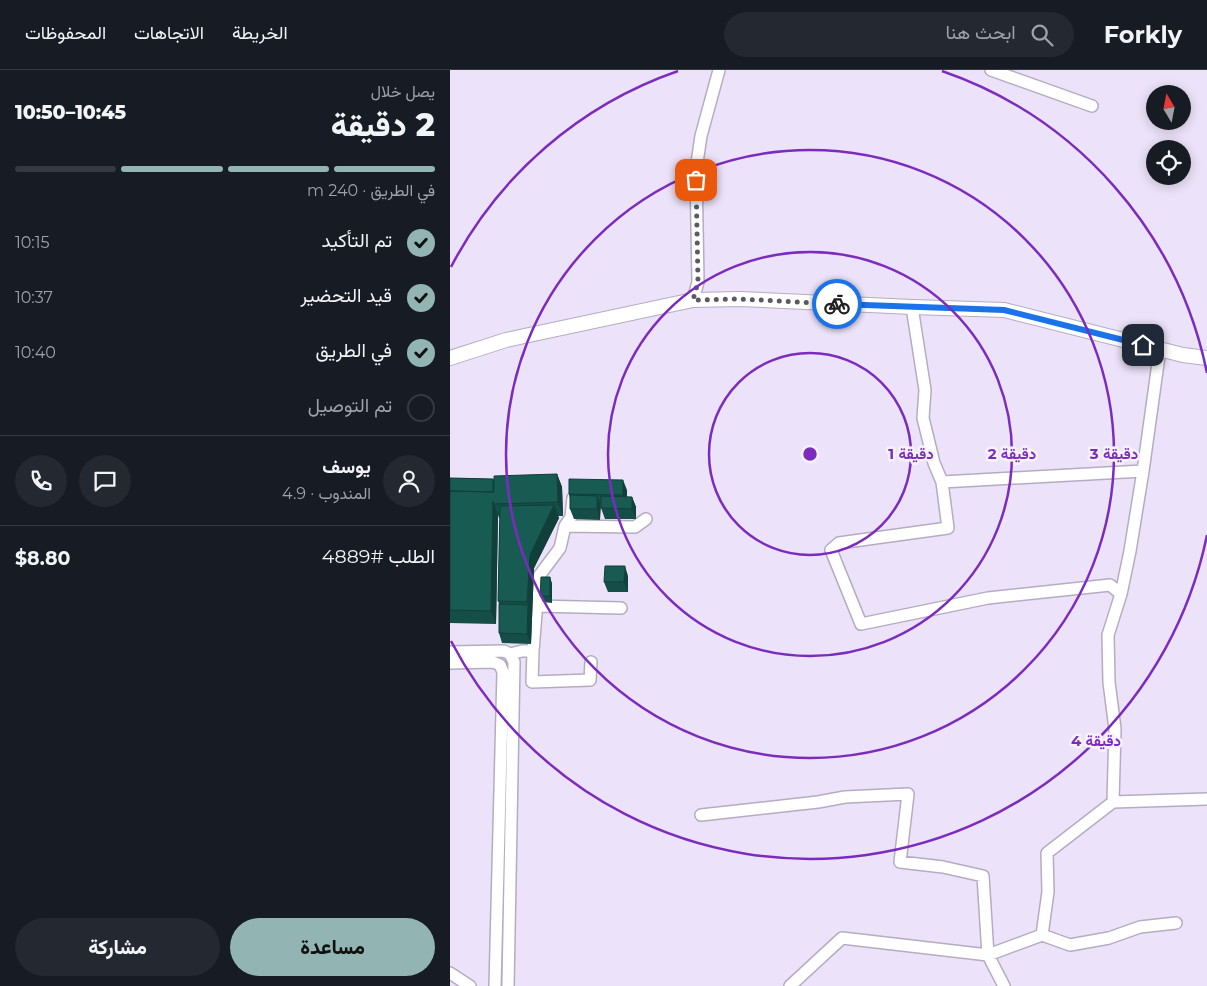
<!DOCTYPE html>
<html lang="ar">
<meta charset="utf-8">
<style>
body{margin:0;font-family:Montserrat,Vazirmatn,sans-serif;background:#242831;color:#f1f3f6;direction:rtl;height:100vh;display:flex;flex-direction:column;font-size:19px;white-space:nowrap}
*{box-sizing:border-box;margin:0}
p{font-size:16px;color:#9ea1a6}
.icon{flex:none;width:28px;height:28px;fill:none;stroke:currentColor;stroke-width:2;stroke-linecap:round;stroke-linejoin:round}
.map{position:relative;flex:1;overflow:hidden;direction:ltr}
.side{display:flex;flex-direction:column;background:#171b24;width:450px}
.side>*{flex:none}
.needle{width:32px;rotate:350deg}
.tools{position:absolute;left:696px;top:15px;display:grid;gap:10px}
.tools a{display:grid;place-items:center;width:45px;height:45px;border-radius:50%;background:#171b24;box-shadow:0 2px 12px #0003;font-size:25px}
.pin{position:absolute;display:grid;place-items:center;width:42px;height:42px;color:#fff;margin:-21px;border-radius:10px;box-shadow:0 2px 8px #0006}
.courier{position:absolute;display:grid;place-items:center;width:50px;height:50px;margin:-25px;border:4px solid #1a73e8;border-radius:50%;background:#fff;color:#222;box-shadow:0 1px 6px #0007}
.head em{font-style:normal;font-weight:800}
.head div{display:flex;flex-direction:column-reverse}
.head{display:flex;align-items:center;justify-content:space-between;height:85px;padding:0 15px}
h1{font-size:32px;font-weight:800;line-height:38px}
.bar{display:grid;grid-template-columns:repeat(4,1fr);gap:8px 5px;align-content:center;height:60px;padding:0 15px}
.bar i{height:6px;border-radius:4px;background:#363941}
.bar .selected{background:#92b4b2}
.bar p{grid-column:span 4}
.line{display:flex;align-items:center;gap:12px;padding:0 15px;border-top:1px solid #363941}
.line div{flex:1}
.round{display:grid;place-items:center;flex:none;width:52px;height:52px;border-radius:26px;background:#242831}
ol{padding:0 15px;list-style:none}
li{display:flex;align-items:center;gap:15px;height:55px}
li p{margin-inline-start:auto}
li .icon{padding:5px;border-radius:50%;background:#92b4b2;color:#111;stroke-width:4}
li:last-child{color:#9ea1a6}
li i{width:28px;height:28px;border:2px solid #363941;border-radius:50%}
.button{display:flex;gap:10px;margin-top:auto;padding:10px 15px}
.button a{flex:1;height:58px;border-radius:30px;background:#92b4b2;color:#111;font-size:20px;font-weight:800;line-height:58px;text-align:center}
.button a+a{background:#242831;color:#f1f3f6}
header{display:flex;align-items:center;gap:30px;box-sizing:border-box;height:70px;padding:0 25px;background:#171b24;border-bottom:1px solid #363941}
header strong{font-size:24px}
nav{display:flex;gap:28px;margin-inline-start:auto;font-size:18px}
.search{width:350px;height:45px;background:#242831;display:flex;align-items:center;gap:12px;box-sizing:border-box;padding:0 18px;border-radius:28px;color:#9ea1a6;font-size:19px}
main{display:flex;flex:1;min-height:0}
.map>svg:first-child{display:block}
</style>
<header>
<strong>Forkly</strong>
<div class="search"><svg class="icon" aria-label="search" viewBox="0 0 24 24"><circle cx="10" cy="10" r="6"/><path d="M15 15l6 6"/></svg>ابحث هنا</div>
<nav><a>الخريطة</a><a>الاتجاهات</a><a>المحفوظات</a></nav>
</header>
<main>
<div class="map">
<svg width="757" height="916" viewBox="0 0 757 916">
<rect width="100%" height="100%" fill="#ece2f9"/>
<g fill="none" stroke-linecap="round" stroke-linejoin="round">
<defs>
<path id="minor" d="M 541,0 L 642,36
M 243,230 L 248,212 L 246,99 L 251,66 L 269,0
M 462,237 L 475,320 L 473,348 L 484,393 L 492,412 L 693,401
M 492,412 L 498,458 L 389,473 L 381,480 L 411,554 L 538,528 L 660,515 L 671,524
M 115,456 L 185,457 L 196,449
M 87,536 L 171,538
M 83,581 L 82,612 L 140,610 L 141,592
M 0,582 L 54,581 L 60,584 L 64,592 L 58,916
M 60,584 L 72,581 L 83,581 L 89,506 L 110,478 L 115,456 L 121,447 L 123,428
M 0,593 L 43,592 L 50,595 L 53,602 L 45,916
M 663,732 L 665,659 L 659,612 L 658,565 L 671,524 L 680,481 L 693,401 L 710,279
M 251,745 L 368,732 L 395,727 L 458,724 L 450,792 L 493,797 L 533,806 L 538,885 L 592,865 L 598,822 L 597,783 L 663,732 L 757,729
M 592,865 L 620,875 L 659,868 L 690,857 L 726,853
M 0,903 L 20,916
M 340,916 L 392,868 L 538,885 L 554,916"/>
<path id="major" d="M 0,288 L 56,270 L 79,265 L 243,230 L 290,229 L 462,237 L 554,240 L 733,285 L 757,288"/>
</defs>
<!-- minor casing -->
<use href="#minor" stroke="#b6acc2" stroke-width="14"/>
<!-- major casing -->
<use href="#major" stroke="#b6acc2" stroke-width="16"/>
<!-- minor -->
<use href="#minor" stroke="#fff" stroke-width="11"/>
<!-- major -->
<use href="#major" stroke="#fff" stroke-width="14"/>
</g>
<!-- wall -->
<path fill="#154e47" d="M 107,404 L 112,417 L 113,446 L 108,446 L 109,448 L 84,498 L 81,574 L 52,573 L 49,563 L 49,534 L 48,531 L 50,448 L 49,448 L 48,445 L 46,554 L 0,553 L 0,408 L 43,409 Z
M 177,420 L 177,427 L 182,427 L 186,437 L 186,449 L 155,449 L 151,438 L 151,435 L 150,435 L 150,450 L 124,449 L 120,439 L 120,429 L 119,424 Z
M 178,506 L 178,522 L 158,522 L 154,512 Z
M 100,507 L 102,514 L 102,533 L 93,532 L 90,526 Z"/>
<!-- shaded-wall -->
<path fill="#11403a" d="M 107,404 L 112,417 L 113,446 L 108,432 Z
M 173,410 L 177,420 L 177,435 L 173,425 Z
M 147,426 L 151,436 L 150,450 L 147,439 Z
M 182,427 L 186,437 L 186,449 L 182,439 Z
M 43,431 L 48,445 L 46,554 L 41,541 Z
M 104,435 L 109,448 L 84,498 L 81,574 L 77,564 L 78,535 L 77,532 L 80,485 Z
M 175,496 L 178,506 L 178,522 L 174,512 Z
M 100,507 L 102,514 L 102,533 L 100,526 Z"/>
<!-- building -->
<path fill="#185b53" stroke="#11403a" d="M 107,404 L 108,432 L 44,434 L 43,431 L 41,541 L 0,540 L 0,421 L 44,422 L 44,406 Z
M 0,408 L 43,409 L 43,422 L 0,421 Z
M 119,409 L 173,410 L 173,425 L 119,424 Z
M 120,425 L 147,426 L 147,439 L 120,439 Z
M 151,426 L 182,427 L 182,439 L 151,438 Z
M 104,435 L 80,485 L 77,532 L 48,531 L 50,436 Z
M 155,496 L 175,496 L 174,512 L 154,512 Z
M 91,507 L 100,507 L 100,526 L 90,526 Z
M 49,534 L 78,535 L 77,564 L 49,563 Z"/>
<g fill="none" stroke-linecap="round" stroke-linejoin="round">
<!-- done -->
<path stroke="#5e5865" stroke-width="5" stroke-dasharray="0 9" d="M 246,110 L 248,212 L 243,230 L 290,229 L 387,234"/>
<!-- route -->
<path stroke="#1a73e8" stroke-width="6" d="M 387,234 L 554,240 L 693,275"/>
</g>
<!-- distance rings -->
<g fill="none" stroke="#7b2cbf" stroke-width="2.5">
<circle cx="360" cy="384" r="101"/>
<circle cx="360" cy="384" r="202"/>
<circle cx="360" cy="384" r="304"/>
<path d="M757 465A405 405 0 0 1 1 571M1 197A405 405 0 0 1 228 1M492 1A405 405 0 0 1 757 303"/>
</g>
<circle cx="360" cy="384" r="8" fill="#7b2cbf" stroke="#f6f2fc" stroke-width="2.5"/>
<g font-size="15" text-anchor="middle" font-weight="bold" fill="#7b2cbf" stroke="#f6f2fc" stroke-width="5" stroke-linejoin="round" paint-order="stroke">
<text x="461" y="389">1 دقيقة</text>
<text x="562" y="389">2 دقيقة</text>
<text x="664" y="389">3 دقيقة</text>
<text x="646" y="676">4 دقيقة</text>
</g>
</svg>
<div class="tools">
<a><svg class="needle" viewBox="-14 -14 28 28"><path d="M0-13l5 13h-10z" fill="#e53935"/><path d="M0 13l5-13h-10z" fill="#9ea1a6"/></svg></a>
<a><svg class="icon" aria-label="locate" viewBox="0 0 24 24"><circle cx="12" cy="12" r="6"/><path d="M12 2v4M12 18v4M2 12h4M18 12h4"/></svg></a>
</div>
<div class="pin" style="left:246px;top:110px;background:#ea580c"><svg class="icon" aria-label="bag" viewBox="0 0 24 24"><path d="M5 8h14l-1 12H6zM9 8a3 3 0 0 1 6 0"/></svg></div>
<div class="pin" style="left:693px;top:275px;background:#1f2937"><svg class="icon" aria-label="home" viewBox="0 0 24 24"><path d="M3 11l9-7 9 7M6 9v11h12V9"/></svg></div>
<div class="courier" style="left:387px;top:234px"><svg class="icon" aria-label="bike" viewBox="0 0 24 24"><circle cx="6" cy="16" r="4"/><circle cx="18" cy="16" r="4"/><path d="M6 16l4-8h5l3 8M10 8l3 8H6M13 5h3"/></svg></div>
</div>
<section class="side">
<div class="head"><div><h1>2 دقيقة</h1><p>يصل خلال</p></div><em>10:45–10:50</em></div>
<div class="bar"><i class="selected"></i><i class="selected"></i><i class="selected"></i><i></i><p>في الطريق · 240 m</p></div>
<ol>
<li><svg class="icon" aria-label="check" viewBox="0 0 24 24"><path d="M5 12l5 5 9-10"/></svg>تم التأكيد<p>10:15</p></li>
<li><svg class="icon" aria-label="check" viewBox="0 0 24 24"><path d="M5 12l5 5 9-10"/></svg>قيد التحضير<p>10:37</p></li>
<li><svg class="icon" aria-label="check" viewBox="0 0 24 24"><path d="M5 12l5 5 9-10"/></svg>في الطريق<p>10:40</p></li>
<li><i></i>تم التوصيل</li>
</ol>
<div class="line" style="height:90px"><a class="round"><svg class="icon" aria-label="person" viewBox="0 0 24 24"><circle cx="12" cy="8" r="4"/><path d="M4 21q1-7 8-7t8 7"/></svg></a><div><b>يوسف</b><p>المندوب · 4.9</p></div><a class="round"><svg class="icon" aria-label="chat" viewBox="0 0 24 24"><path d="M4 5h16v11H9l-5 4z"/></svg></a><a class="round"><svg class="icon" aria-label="phone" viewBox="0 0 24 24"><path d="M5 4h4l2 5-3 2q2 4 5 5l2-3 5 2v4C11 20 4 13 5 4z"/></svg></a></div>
<div class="line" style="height:65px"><div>الطلب #4889</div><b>$8.80</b></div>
<div class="button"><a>مساعدة</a><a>مشاركة</a></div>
</section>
</main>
